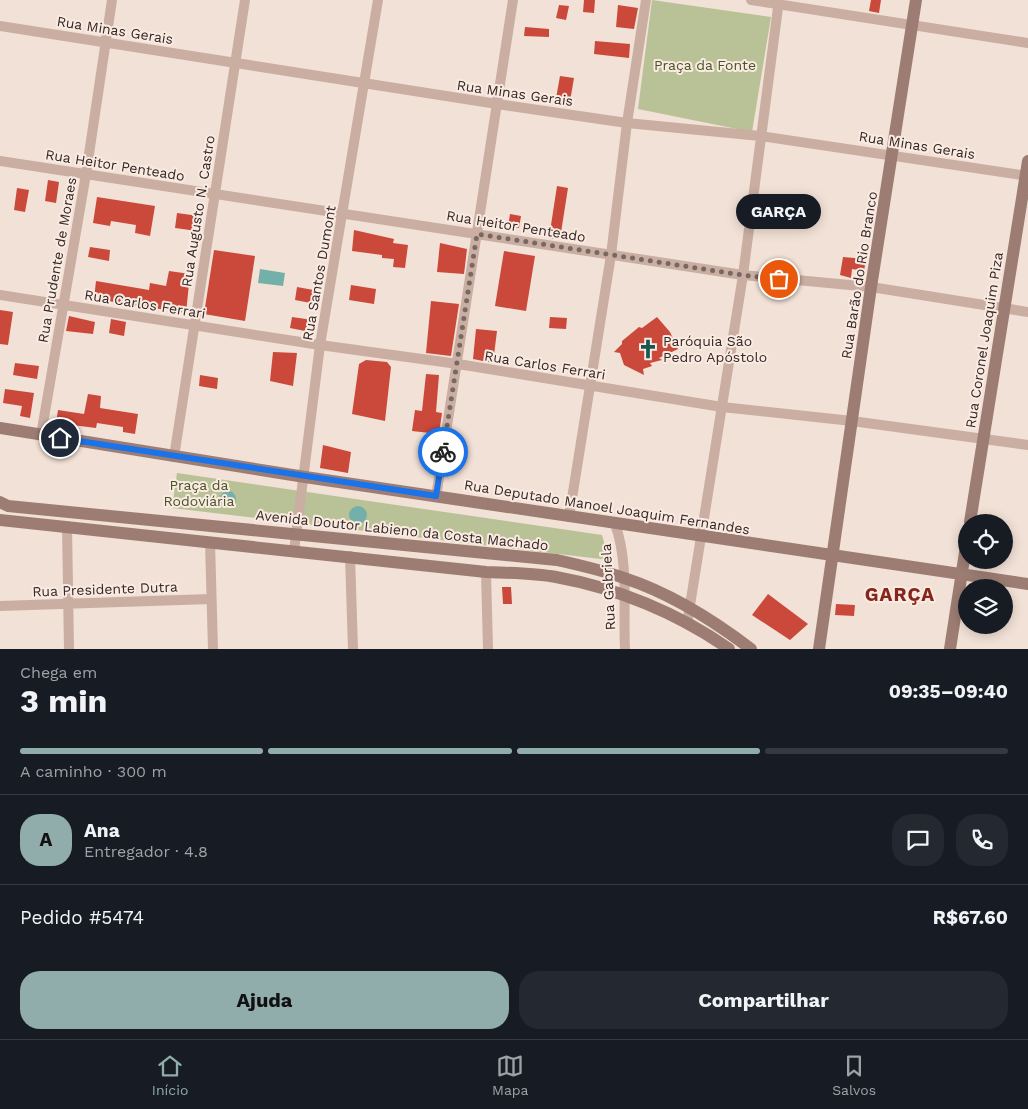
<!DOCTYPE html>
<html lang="pt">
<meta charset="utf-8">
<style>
body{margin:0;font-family:"Work Sans",sans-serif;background:#242831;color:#f1f3f6;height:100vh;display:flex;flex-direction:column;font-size:19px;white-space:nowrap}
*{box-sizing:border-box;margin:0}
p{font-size:16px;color:#9ea1a6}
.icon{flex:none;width:28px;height:28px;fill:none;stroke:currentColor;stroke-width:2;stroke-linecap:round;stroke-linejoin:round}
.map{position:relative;height:649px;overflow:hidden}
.panel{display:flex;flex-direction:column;background:#171b24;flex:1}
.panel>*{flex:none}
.tools{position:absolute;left:958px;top:514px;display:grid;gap:10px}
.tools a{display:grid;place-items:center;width:55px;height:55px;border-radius:50%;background:#171b24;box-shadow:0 2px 12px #0003;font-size:25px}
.pin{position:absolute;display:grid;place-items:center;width:42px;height:42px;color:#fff;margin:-21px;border:2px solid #fff;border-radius:50%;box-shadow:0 1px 5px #0007}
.courier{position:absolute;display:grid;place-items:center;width:50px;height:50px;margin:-25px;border:4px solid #1a73e8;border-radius:50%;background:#fff;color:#222;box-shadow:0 1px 6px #0007}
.bubble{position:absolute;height:35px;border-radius:18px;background:#171b24;box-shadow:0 2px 12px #0003;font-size:16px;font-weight:700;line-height:35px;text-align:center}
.head em{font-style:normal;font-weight:700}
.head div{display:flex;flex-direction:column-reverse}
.head{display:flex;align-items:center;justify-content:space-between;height:85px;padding:0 20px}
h1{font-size:32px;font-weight:700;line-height:38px}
.bar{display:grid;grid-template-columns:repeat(4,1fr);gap:8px 5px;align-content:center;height:60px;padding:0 20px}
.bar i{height:6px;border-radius:4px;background:#363941}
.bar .on{background:#90adac}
.bar p{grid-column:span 4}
.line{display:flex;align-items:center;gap:12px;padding:0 20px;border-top:1px solid #363941}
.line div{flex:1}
.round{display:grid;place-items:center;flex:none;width:52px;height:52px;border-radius:20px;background:#242831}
.primary-button{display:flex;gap:10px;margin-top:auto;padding:10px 20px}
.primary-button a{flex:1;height:58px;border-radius:20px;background:#90adac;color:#111;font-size:20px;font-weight:700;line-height:58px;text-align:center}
.primary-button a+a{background:#242831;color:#f1f3f6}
.dock{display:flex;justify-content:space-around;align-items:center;height:70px;border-top:1px solid #363941;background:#171b24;font-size:14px;color:#9ea1a6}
.dock a{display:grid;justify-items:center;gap:2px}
.dock .on{color:#90adac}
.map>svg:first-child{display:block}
</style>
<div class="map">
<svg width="1028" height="649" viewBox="0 0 1028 649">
<rect width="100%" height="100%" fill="#f2e1d6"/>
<!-- green -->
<path fill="#b9c196" d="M 652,0 L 771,17 L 752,132 L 638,109 Z
M 177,473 L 602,535 L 609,560 L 172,508 Z"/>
<!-- water -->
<path fill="#74b0aa" d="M 260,269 L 285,273 L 283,286 L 258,283 Z
M220 499a8 8 0 1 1 16 0a8 8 0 1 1-16 0Z
M349 515a9 9 0 1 1 18 0a9 9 0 1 1-18 0Z"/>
<!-- building -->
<path fill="#cb493a" d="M 584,0 L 595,0 L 594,13 L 583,12 Z
M 871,0 L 881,0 L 879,13 L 869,11 Z
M 559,5 L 569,6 L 566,20 L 556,18 Z
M 618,5 L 638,8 L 634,29 L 616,27 Z
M 525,27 L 549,29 L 549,37 L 524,36 Z
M 595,41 L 630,44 L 629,58 L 594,54 Z
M 560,76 L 574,78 L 569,107 L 555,104 Z
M 48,180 L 59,182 L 56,203 L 45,201 Z
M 557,186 L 568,188 L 560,239 L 549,238 Z
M 17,188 L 29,190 L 25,212 L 14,210 Z
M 97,197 L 155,206 L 150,236 L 135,233 L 136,225 L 111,221 L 110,226 L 93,223 Z
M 177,213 L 199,216 L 197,231 L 175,228 Z
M 510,214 L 521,216 L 519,228 L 508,226 Z
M 354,230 L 394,239 L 393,243 L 408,245 L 405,268 L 393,267 L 394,259 L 382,258 L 382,255 L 352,251 Z
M 440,243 L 467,249 L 464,274 L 437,272 Z
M 90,247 L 110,250 L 109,261 L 88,257 Z
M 214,250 L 255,256 L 245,321 L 204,314 Z
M 504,251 L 535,256 L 526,311 L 495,306 Z
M 843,257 L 866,259 L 864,271 L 852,269 L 851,278 L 840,275 Z
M 169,271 L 190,274 L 186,313 L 94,299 L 96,281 L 149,290 L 150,283 L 166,286 Z
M 351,285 L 376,289 L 374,304 L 349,300 Z
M 297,287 L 319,291 L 316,304 L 295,300 Z
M 431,301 L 459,304 L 451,356 L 426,353 Z
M 0,310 L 13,312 L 8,345 L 0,344 Z
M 69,316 L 95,322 L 93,334 L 66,331 Z
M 292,317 L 313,320 L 310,332 L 290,328 Z
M 550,317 L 567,318 L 566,329 L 549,328 Z
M 657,317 L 670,332 L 678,349 L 659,358 L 662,360 L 650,363 L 652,366 L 643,369 L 644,375 L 624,365 L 620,353 L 614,352 L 622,344 L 622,341 L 639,327 L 642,328 Z
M 111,319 L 126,322 L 124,336 L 109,333 Z
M 476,329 L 497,331 L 493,363 L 473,359 Z
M 273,352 L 297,353 L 293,386 L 270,381 Z
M 366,360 L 387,362 L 391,367 L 385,421 L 352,414 L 359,364 Z
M 15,363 L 39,366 L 37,379 L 13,375 Z
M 426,374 L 439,375 L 436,412 L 442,413 L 439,434 L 412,431 L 415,410 L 422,411 Z
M 200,375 L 218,378 L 217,389 L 199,386 Z
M 5,389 L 34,393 L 30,418 L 20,416 L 22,406 L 3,403 Z
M 88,394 L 101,396 L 100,408 L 138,414 L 135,434 L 123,432 L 123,427 L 97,423 L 96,428 L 56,423 L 58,410 L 84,414 Z
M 323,445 L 351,452 L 348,473 L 320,468 Z
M 502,587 L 511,587 L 512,604 L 503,604 Z
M 768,594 L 808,624 L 790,640 L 752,615 Z
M 836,604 L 855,605 L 854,616 L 835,615 Z"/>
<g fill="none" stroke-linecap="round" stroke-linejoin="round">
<!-- street -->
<path stroke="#caaea2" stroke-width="10" d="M 751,0 L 1028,43
M 0,26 L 497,104 L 627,123 L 760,136 L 1028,176
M 0,161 L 743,275 L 871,287 L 1028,312
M 0,295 L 320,345 L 458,364 L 722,407 L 852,421 L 1028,445
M 41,435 L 86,174 L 112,0
M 174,457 L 245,0
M 436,497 L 513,0
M 569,517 L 611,255 L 627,123 L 646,0
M 615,524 C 629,562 623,608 625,649
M 67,526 L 69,649
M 210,542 L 213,649
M 294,551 L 320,345 L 378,0
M 350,556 L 353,649
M 486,572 L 488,649
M 0,606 L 211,599
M 687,624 L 743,275 L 779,0"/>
<!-- secondary -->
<path stroke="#9d7d73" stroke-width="12" d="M 0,428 L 305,477 L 1028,584
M 0,502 L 8,506 L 557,560 C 579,565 602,570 624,578 C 670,593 713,620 751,649
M 0,520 L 486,572 C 509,573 533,573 556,577 C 617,588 678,613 729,649
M 970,522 L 1028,161
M 819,649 L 871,287 L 916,0
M 950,649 L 966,546"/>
</g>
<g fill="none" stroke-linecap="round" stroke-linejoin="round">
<!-- done -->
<path stroke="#766863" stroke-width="5" stroke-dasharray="0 9" d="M 443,452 L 477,234 L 742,275 L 779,279"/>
<!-- route -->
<path stroke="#1a73e8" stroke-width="6" d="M 60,438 L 436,496 L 443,452"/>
</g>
<!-- icons -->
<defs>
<symbol id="church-bare" viewBox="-9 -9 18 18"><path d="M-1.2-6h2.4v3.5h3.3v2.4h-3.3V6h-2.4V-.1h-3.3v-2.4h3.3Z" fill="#195752" stroke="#faebe2" stroke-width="2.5" paint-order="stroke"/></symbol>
</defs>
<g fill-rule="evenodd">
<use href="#church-bare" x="634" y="335" width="28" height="28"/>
</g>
<g text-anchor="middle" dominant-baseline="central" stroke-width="4" stroke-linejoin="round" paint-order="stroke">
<!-- street labels -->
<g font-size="14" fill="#342725" stroke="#faebe2">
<text transform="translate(115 30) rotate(9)">Rua Minas Gerais</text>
<text transform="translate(515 93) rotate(8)">Rua Minas Gerais</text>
<text transform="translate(917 145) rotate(9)">Rua Minas Gerais</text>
<text transform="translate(115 165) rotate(9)">Rua Heitor Penteado</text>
<text transform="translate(198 211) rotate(-81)">Rua Augusto N. Castro</text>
<text transform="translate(516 226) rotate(9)">Rua Heitor Penteado</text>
<text transform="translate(57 260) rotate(-80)">Rua Prudente de Moraes</text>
<text transform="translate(319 273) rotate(-80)">Rua Santos Dumont</text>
<text transform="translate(859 275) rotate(-81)">Rua Barão do Rio Branco</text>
<text transform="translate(145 304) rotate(9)">Rua Carlos Ferrari</text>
<text transform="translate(984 340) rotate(-81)">Rua Coronel Joaquim Piza</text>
<text transform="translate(545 365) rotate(9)">Rua Carlos Ferrari</text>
<text transform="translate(607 507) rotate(9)">Rua Deputado Manoel Joaquim Fernandes</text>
<text transform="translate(402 530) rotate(6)">Avenida Doutor Labieno da Costa Machado</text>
<text transform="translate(608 587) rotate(-93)">Rua Gabriela</text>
<text transform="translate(105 589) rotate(-2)">Rua Presidente Dutra</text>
</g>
<!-- park labels -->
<g font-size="14" fill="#495328" stroke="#faebe2">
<text x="705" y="65">Praça da Fonte</text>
<text x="199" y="485">Praça da<tspan x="199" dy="16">Rodoviária</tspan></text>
</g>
<!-- poi labels -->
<g font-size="14" fill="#342725" stroke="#faebe2" text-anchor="start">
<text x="663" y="341">Paróquia São<tspan x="663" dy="16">Pedro Apóstolo</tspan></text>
</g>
<!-- district labels -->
<g font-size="19" font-weight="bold" letter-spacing="1" fill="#86251b" stroke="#faebe2">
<text x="900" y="594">GARÇA</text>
</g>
</g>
</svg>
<div class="tools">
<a><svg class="icon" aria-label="locate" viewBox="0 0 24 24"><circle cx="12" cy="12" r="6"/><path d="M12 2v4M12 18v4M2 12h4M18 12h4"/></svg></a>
<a><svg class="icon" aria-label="layers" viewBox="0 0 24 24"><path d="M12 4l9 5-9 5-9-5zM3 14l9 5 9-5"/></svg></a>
</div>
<div class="pin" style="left:779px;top:279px;background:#ea580c"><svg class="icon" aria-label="bag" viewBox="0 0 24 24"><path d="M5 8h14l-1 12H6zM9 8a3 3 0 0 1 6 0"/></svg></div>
<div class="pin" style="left:60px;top:438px;background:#1f2937"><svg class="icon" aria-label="home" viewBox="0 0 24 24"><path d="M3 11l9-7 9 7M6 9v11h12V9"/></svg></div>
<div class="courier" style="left:443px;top:452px"><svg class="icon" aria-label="bike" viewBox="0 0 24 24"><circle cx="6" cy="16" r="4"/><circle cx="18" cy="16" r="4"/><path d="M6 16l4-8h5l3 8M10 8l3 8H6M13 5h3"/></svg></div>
<div class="bubble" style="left:736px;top:194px;width:85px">GARÇA</div>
</div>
<section class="panel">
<div class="head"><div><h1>3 min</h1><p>Chega em</p></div><em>09:35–09:40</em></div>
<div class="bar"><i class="on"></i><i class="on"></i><i class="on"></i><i></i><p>A caminho · 300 m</p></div>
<div class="line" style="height:90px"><b class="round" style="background:#90adac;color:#111">A</b><div><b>Ana</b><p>Entregador · 4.8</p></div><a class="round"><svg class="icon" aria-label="chat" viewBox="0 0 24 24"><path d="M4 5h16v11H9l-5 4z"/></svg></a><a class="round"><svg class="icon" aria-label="phone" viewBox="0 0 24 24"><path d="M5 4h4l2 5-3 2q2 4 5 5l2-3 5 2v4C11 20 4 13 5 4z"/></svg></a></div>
<div class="line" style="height:65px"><div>Pedido #5474</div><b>R$67.60</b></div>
<div class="primary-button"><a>Ajuda</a><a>Compartilhar</a></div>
</section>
<nav class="dock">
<a class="on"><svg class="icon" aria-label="home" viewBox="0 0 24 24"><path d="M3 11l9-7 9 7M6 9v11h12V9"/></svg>Início</a>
<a><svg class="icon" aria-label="map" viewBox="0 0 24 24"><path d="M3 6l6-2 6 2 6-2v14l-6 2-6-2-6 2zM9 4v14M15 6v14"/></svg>Mapa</a>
<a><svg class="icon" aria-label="saved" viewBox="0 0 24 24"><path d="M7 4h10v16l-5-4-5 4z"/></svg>Salvos</a>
</nav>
